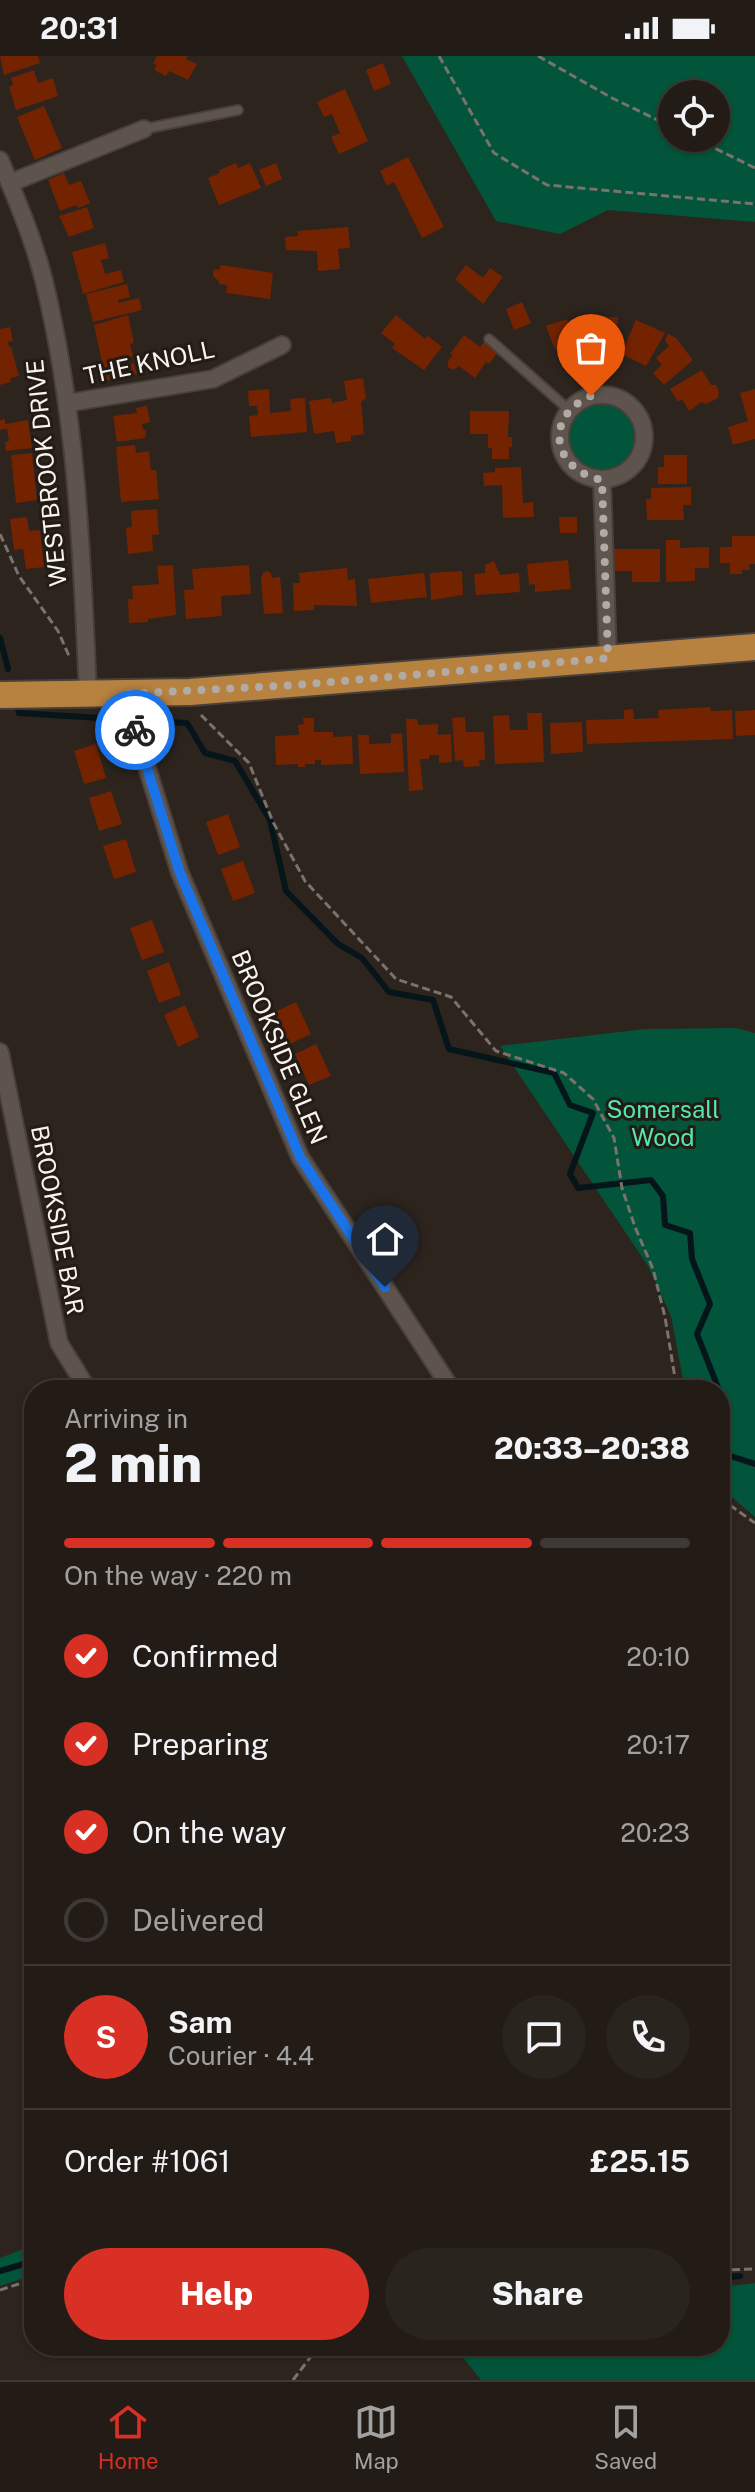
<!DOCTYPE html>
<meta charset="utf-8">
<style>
body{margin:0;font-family:"Public Sans",sans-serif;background:#2a241f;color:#f1f3f6;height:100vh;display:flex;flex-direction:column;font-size:30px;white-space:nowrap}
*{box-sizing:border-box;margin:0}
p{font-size:26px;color:#a2a1a1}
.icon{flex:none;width:44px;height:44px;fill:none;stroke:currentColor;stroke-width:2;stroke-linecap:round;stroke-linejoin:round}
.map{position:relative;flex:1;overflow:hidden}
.panel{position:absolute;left:24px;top:1324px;width:706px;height:976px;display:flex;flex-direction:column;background:#221b16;border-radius:32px;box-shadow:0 2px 6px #0004,0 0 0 2px #3f3935}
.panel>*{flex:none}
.buttons{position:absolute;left:658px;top:24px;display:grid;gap:16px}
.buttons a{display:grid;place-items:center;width:72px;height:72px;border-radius:50%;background:#221b16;box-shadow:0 2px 6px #0004,0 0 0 2px #3f3935;font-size:40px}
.pin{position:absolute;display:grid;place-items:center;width:68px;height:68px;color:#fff;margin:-82px -34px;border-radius:50% 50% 50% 0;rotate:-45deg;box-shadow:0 0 8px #0007}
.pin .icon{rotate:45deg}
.courier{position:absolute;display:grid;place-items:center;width:80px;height:80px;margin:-40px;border:6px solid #1a73e8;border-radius:50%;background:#fff;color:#222;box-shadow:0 2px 10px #0007}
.overview em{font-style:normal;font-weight:800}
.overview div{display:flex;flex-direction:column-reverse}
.overview{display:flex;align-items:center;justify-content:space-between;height:136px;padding:0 40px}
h1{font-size:52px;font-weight:800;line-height:60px}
.bar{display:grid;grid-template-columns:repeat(4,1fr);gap:12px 8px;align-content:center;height:96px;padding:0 40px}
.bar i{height:10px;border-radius:6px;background:#3f3935}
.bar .selected{background:#d93025}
.bar p{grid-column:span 4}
.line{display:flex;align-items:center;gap:20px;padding:0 40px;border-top:2px solid #3f3935}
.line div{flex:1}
.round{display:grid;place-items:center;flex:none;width:84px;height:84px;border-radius:42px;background:#2a241f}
ol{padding:0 40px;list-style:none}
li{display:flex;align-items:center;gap:24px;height:88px}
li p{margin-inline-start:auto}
li .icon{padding:8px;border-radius:50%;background:#d93025;color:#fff;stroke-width:4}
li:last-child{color:#a2a1a1}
li i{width:44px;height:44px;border:4px solid #3f3935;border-radius:50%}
.button{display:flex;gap:16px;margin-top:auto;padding:16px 40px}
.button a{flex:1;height:92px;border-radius:48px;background:#d93025;color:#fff;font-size:32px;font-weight:800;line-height:92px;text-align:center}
.button a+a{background:#2a241f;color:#f1f3f6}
.status{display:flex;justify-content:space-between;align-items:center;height:56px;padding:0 40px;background:#221b16;direction:ltr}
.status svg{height:22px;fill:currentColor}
.tab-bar{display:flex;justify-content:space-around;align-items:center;height:112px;border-top:2px solid #3f3935;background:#221b16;font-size:22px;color:#a2a1a1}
.tab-bar a{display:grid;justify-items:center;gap:4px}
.tab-bar .selected{color:#d93025}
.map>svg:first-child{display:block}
</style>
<div class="status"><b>20:31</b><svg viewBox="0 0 49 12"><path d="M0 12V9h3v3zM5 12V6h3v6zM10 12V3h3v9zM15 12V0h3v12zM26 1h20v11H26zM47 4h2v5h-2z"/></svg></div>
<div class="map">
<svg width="755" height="2324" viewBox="0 0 755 2324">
<rect width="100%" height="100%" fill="#2d241e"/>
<!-- green -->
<path fill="#02553a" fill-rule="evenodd" d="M 402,0 L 755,0 L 755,166 L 608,154 L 560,178 L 496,165 ZM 716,38 L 716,82 L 672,82 L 672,38 Z
M567 381a34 34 0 1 1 68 0a34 34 0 1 1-68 0Z
M 736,972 L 755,977 L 755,1461 L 720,1431 L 720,1334 L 685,1334 L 671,1260 L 648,1210 L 500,990 L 645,973 Z
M 34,2189 L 34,2219 L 0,2230 L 0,2202 Z
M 755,2227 L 755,2324 L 481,2324 L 454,2290 L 720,2290 L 720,2231 Z"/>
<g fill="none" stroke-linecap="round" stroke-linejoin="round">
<!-- stream -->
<path stroke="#06151a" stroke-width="6" d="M 0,582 L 8,613
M 17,648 L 19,657 L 117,663
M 149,665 L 187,667 L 205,697 L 235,705 L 270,764 L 286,835 L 338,888 L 362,902 L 389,936 L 433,944 L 449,993 L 554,1017 L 570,1049 L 593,1057 L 570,1118 L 578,1132 L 651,1124 L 663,1140 L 665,1169 L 690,1177 L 692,1203 L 710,1248 L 697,1278 L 719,1334
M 720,1337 L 724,1398 L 755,1408
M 0,2215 L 34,2205
M 720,2222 L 740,2220"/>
</g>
<!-- building -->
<path fill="#742300" d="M 0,0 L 38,0 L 40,7 L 4,19 Z
M 157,0 L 188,0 L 186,3 L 197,8 L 188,24 L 169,15 L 166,20 L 154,14 L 157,9 L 153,8 Z
M 383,7 L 391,28 L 374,35 L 366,14 Z
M 34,14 L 38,27 L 53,22 L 58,40 L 16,54 L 9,31 L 13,29 L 11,22 Z
M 345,33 L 368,85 L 339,98 L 331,81 L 340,77 L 332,58 L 324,61 L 317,46 Z
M 44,50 L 62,92 L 35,104 L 17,61 Z
M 408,101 L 444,171 L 422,182 L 394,126 L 387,130 L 380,115 Z
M 236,107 L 238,112 L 250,107 L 261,132 L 219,149 L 208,122 L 220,117 L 219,114 Z
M 276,107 L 282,123 L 266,130 L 259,114 Z
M 64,117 L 69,129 L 81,125 L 90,147 L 78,152 L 76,149 L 60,155 L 48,124 Z
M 87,151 L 94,172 L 69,181 L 59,160 Z
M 348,171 L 350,192 L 338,193 L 340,213 L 318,215 L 317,195 L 286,194 L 285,181 L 298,180 L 298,175 Z
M 105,187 L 109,202 L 101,204 L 105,218 L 121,214 L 124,226 L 83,238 L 72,196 Z
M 221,209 L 273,217 L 270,243 L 226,237 L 227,229 L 219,228 L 219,225 L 213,220 L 213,214 L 220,213 Z
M 466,209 L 483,222 L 490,212 L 503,221 L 483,248 L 455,223 Z
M 127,228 L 130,241 L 118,244 L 119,247 L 139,242 L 142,254 L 93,266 L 86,238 Z
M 522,246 L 531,267 L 514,274 L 506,253 Z
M 128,259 L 134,287 L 130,288 L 133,300 L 128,302 L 130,308 L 134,307 L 137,318 L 106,325 L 94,269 Z
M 396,259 L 425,283 L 428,280 L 442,291 L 424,314 L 392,292 L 395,288 L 381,277 Z
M 600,261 L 618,261 L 618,286 L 611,286 L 611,298 L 601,300 L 588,297 L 588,272 L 600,272 Z
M 567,263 L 579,298 L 567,302 L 563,291 L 555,294 L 546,270 Z
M 636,264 L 665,277 L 646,310 L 621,298 Z
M 10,271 L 13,285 L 8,286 L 9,291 L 11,291 L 19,320 L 10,322 L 11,326 L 0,329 L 0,273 Z
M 668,278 L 676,282 L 693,304 L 664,329 L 653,317 L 662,309 L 656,302 L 669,290 L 665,285 Z
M 464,279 L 480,291 L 484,286 L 498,296 L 489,308 L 486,306 L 475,322 L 459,310 L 453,314 L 448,311 L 448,305 L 453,299 L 450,298 Z
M 702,314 L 711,329 L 716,329 L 719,336 L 718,342 L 706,348 L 702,346 L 689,355 L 682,343 L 678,346 L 670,333 Z
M 363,322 L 366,342 L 361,346 L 364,378 L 351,380 L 351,385 L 336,387 L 334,375 L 314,378 L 309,345 L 331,342 L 332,347 L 347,344 L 344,325 Z
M 269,333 L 270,357 L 291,355 L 290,343 L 305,342 L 307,376 L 251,381 L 249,360 L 258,359 L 257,350 L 249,350 L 248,335 Z
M 755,333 L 755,383 L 733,389 L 728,371 L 748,365 L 740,337 Z
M 147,350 L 150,366 L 142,368 L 143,373 L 146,374 L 145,382 L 117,386 L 113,360 L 137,357 L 136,352 Z
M 470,355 L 509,355 L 508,381 L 512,381 L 512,391 L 509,391 L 509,403 L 492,403 L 492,392 L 488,392 L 488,378 L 470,378 Z
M 5,363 L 5,368 L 28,364 L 32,392 L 6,395 L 5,386 L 9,385 L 7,373 L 0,374 L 0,364 Z
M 135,389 L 136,397 L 149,395 L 151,414 L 156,414 L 159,443 L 121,446 L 116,391 Z
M 32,397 L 37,444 L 16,447 L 11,399 Z
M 664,399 L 687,399 L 687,428 L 658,428 L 658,411 L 664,411 Z
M 521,411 L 523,447 L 533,446 L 534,461 L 503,462 L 502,429 L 484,430 L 483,417 L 495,416 L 495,412 Z
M 691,431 L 691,449 L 683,449 L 684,464 L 647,464 L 646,443 L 651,443 L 651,432 Z
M 157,453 L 159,478 L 152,479 L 153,495 L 128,498 L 126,472 L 132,471 L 131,455 Z
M 27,461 L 29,475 L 40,474 L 44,511 L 26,513 L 23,493 L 14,494 L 10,463 Z
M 559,461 L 577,461 L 577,477 L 560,477 Z
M 732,480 L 755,480 L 755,508 L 749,508 L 750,514 L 742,514 L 742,518 L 730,518 L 730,507 L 720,507 L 720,491 L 732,491 Z
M 666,484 L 680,484 L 680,492 L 709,491 L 709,512 L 695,512 L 695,525 L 666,526 Z
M 614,493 L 660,493 L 660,526 L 632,526 L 632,515 L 615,515 Z
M 568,504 L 571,533 L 535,536 L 535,528 L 529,529 L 527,508 Z
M 494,505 L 500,519 L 519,517 L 520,536 L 476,539 L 474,518 L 485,517 L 485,509 Z
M 173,509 L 176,559 L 148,563 L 148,566 L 129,567 L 128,543 L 133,543 L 132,530 L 159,528 L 157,510 Z
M 249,509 L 251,538 L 221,540 L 222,560 L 186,563 L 184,534 L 194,533 L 192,513 Z
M 347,512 L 348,524 L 355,523 L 357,550 L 314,549 L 314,554 L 294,555 L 293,527 L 300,527 L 299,517 Z
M 267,515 L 271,517 L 272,522 L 280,521 L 283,557 L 264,558 L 261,523 L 263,517 Z
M 462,515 L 463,539 L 431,544 L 430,517 Z
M 424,517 L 427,541 L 371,547 L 368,523 Z
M 710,651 L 711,655 L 732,654 L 733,683 L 587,688 L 586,664 L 624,663 L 624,654 L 633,653 L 634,663 L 659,662 L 658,654 Z
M 755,654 L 755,679 L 736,680 L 735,655 Z
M 527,657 L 542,657 L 544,706 L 495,708 L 493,660 L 509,659 L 510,674 L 528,674 Z
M 465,661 L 466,676 L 484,676 L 485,704 L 479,704 L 480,710 L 464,711 L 463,704 L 455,705 L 452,662 Z
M 303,662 L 314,662 L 314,676 L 333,676 L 333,681 L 352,680 L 353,708 L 321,709 L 321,704 L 315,704 L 315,708 L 305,708 L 305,711 L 298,711 L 298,708 L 276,709 L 275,680 L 299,679 L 298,669 L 304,668 Z
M 406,663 L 417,663 L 418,669 L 438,668 L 438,679 L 451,678 L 452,706 L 439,707 L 439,699 L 429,699 L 429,703 L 420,703 L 423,734 L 409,735 Z
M 582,666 L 583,696 L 551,698 L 550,667 Z
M 402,677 L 404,716 L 360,718 L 358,679 L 369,679 L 369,688 L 391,687 L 391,678 Z
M 96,688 L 106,722 L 84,728 L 74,695 Z
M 111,735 L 122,768 L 99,775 L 89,742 Z
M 228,758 L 240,791 L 218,799 L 206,766 Z
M 126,783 L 136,816 L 114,823 L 103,790 Z
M 243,805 L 255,837 L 233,845 L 221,813 Z
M 152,864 L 164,896 L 142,904 L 130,872 Z
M 169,906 L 181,939 L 159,947 L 147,915 Z
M 296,946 L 311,978 L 290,988 L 275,956 Z
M 185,949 L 199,981 L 178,991 L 164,959 Z
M 316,988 L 331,1020 L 309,1029 L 295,998 Z"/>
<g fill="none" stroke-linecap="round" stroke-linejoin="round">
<defs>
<path id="service" d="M 144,73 L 238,54
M 489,283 L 569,354"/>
<path id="minor" d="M 0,104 C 16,142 34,184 44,225 C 77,360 82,500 88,639
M 10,127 L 144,73
M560 381a42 42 0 1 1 84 0a42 42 0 1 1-84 0Z
M 68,347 L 213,323 L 282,289
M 602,424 L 608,602
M 124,638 L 180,817 L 300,1101 L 452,1334
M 0,996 L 59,1287 L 88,1334"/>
<path id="trunk" d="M 0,639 L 190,636 L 755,591"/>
</defs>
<!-- service casing -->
<use href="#service" stroke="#47403b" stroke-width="12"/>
<!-- minor casing -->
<use href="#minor" stroke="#47403b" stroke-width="20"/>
<!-- trunk casing -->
<use href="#trunk" stroke="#47403b" stroke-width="30"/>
<!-- path -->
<path stroke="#7a726c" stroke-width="3" stroke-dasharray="8 4" stroke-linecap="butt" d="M 439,0 L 494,97 L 547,129 L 755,148
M 538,0 L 612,42 L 672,71
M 694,82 L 755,112
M 0,478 L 19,520 L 58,575 L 69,600
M 201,659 L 249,707 L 273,766 L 305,825 L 396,923 L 451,941 L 496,995 L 564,1017 L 593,1043 L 614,1082 L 622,1132 L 635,1171 L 653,1213 L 665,1261 L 677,1334
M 720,1442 L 755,1467
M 720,2214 L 755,2213
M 0,2234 L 34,2223
M 293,2324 L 319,2290"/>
<!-- service -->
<use href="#service" stroke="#5e544d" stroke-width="8"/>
<!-- minor -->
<use href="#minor" stroke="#5e544d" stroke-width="16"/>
<!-- trunk -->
<use href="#trunk" stroke="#b78240" stroke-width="26"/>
</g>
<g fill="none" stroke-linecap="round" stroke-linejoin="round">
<!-- done -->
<path stroke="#b2aba5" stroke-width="8" stroke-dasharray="0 14.4" d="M 135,674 L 124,638 L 296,629 L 608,602 L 602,424 C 552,414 543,360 591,340"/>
<!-- route -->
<path stroke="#1a73e8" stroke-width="10" d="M 135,674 L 180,817 L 300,1101 L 385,1231"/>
</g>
<g text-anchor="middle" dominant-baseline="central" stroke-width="6" stroke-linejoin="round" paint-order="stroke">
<!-- street labels -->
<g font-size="24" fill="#f9f3ee" stroke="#231b15">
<text transform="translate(149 306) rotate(-12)">THE KNOLL</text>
<text transform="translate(46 417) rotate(-96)">WESTBROOK DRIVE</text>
<text transform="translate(280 991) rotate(67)">BROOKSIDE GLEN</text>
<text transform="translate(58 1164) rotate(79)">BROOKSIDE BAR</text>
</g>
<!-- park labels -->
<g font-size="24" fill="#55e8ae" stroke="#231b15">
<text x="663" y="1053">Somersall<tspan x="663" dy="28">Wood</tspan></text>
</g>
</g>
</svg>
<div class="buttons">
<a><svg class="icon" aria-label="locate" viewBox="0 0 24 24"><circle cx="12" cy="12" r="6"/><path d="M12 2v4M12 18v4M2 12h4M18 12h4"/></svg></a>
</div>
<div class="pin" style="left:591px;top:340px;background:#ea580c"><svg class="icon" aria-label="bag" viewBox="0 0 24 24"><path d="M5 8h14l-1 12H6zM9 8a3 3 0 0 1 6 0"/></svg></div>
<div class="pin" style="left:385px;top:1231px;background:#1f2937"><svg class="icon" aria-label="home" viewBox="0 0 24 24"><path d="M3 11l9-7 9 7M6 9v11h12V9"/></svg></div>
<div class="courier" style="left:135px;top:674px"><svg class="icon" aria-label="bike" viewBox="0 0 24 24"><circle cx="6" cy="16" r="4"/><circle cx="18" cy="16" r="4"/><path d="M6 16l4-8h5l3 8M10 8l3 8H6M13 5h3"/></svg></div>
<section class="panel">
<div class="overview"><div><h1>2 min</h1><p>Arriving in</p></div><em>20:33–20:38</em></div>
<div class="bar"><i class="selected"></i><i class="selected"></i><i class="selected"></i><i></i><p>On the way · 220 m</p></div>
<ol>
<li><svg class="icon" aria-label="check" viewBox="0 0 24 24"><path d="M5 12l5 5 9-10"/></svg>Confirmed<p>20:10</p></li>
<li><svg class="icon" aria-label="check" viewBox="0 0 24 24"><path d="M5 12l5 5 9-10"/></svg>Preparing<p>20:17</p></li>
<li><svg class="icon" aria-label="check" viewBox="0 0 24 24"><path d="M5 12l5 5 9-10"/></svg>On the way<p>20:23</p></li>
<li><i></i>Delivered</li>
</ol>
<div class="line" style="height:144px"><b class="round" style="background:#d93025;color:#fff">S</b><div><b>Sam</b><p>Courier · 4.4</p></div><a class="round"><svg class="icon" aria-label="chat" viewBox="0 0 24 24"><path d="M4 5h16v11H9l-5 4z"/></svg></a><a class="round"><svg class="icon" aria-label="phone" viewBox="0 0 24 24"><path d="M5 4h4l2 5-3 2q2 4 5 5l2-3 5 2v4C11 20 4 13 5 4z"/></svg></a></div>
<div class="line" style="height:104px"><div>Order #1061</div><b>£25.15</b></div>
<div class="button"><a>Help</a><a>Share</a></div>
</section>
</div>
<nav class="tab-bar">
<a class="selected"><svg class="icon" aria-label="home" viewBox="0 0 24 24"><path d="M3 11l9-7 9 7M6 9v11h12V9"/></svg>Home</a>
<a><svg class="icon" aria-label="map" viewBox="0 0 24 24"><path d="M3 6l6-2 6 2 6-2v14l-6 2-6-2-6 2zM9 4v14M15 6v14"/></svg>Map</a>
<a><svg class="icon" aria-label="saved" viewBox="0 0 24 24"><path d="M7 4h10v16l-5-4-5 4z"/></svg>Saved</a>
</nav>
